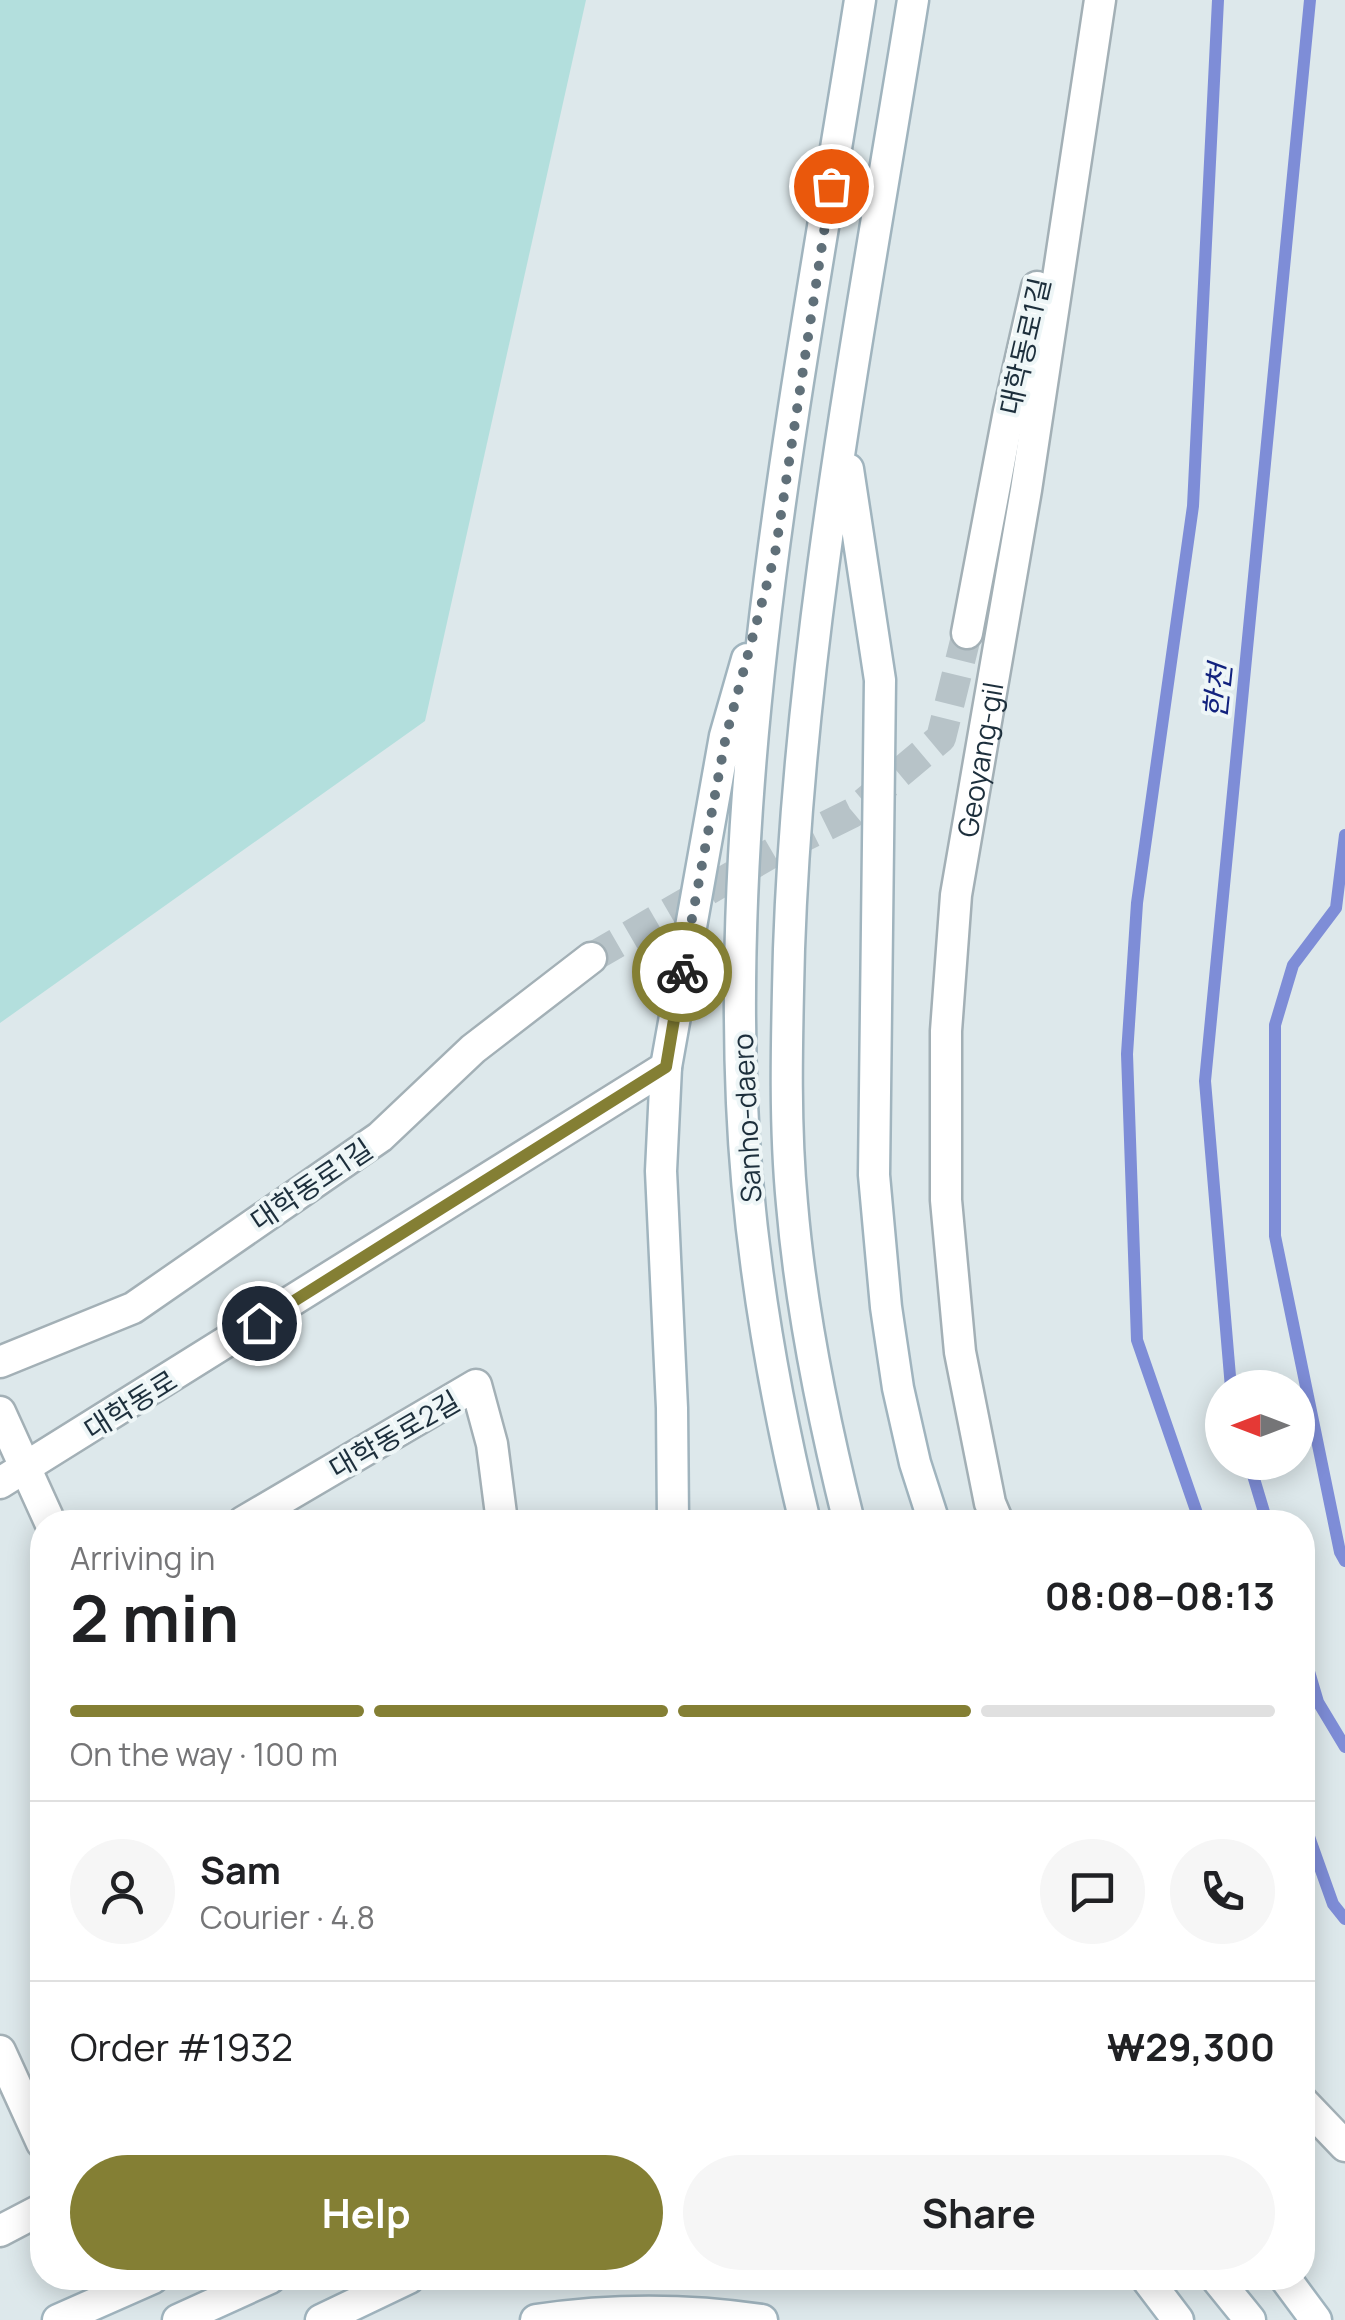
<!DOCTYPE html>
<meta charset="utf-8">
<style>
body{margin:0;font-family:Manrope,"Noto Sans KR",sans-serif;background:#f6f6f6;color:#202124;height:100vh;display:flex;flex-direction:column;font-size:38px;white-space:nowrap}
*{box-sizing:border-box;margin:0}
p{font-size:32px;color:#757577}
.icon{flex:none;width:55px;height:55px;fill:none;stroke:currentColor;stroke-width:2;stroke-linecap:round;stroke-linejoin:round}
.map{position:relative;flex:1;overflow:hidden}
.details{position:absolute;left:30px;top:1510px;width:1285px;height:780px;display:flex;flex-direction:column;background:#fff;border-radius:40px;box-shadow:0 5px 25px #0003}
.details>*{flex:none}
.needle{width:65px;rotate:270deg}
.buttons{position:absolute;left:1205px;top:1370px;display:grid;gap:20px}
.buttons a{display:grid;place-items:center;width:110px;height:110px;border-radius:50%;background:#fff;box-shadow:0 5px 25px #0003;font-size:50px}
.pin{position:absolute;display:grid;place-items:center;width:85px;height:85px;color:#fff;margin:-42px;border:5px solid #fff;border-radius:50%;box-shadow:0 2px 10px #0007}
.courier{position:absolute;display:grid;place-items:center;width:100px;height:100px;margin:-50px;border:8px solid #847f34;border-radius:50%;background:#fff;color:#222;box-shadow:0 2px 12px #0007}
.headline em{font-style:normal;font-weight:700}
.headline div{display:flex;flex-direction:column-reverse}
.headline{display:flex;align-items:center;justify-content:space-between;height:170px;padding:0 40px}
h1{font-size:65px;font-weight:700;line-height:75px}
.bar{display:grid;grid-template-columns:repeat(4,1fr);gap:15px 10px;align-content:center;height:120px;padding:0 40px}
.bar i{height:12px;border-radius:8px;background:#e0e0e0}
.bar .current{background:#847f34}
.bar p{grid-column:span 4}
.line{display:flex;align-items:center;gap:25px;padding:0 40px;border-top:2px solid #e0e0e0}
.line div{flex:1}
.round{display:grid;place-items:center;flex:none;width:105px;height:105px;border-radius:52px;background:#f6f6f6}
.primary-button{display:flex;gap:20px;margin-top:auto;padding:20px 40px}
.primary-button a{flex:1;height:115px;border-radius:60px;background:#847f34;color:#fff;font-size:40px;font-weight:700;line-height:115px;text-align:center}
.primary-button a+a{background:#f6f6f6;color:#202124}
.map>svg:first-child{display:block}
</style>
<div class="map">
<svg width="1345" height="2320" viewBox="0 0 1345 2320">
<rect width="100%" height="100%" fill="#dde8eb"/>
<!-- green -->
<path fill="#b3dfdd" d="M 0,0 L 586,0 L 425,721 L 0,1023 Z"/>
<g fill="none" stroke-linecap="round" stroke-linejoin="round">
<!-- stream -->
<path stroke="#7e8dd7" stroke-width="12" d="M 1345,835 L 1336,908 L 1293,965 L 1275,1025 L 1275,1236 L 1340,1552 L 1345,1561
M 1231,1388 L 1205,1081 L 1310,0
M 1249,1462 L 1267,1522
M 1200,1522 L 1137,1340 L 1127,1054 L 1137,903 L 1193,506 L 1218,0
M 1302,1648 L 1318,1702 L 1345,1747
M 1302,1817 L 1333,1904 L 1345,1919"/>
<!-- street-tunnel -->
<path stroke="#b7c3c8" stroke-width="30" stroke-dasharray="30 15" stroke-linecap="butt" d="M 591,958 L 777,850 L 852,813 L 941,738 L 967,633"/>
<defs>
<g id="street">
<path d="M 967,633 L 1009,411 L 1037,287"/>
<path d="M 0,1362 L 133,1308 L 380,1137 L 473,1049 L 591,958"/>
<path d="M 0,1412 L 50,1522"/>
<path d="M 0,1483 L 666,1067"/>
<path d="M 243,1522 L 476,1385 L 492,1444 L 502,1522"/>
<path id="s1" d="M 998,1522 L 990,1503 L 960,1352 L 946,1200 L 946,1031 L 956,895 L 1026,490 L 1100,0"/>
<path d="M 0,2051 L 42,2143"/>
<path d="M 1302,2101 L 1345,2146"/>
<path d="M 0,2231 L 42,2209"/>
</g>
<path id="secondary" d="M 848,469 L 880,680 L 874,1175 L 886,1307 L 898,1388 L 915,1463 L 934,1522
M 673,1522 L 672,1408 L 661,1171 L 666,1067 L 725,736 L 747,659
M 805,1522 C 772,1385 748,1245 742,1103 C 726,733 803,364 860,0
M 849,1522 C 823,1418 801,1311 792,1204 C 784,1119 787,1033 789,949 C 800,630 863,314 913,0
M 1146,2278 L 1178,2320
M 1216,2278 L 1250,2320
M 1285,2278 L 1316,2320
M 58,2320 L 153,2278
M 178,2320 L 270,2278
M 321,2320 L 409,2278
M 536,2320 C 611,2309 687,2309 762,2320"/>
</defs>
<!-- street casing -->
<use href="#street" stroke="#a3b0b6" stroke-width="35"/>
<!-- secondary casing -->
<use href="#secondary" stroke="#a0b4be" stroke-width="35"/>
<!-- street -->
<use href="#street" stroke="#fff" stroke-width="30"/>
<!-- secondary -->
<use href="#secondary" stroke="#fff" stroke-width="30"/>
</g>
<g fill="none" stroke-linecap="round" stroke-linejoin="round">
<!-- done -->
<path stroke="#607079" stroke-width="10" stroke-dasharray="0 18" d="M 682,972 L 726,736 L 775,554 L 831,186"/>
<!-- route -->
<path stroke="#847f34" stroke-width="12" d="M 259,1323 L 666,1067 L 682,972"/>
</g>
<g text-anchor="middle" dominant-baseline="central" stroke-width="8" stroke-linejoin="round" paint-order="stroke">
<!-- street labels -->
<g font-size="28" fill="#1d2f3c" stroke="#eef6f7">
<text transform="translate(1024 346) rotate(-77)">대학동로1길</text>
<text stroke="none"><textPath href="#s1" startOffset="770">Geoyang-gil</textPath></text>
<text transform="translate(746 1118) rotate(-93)">Sanho-daero</text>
<text transform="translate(311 1184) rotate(-34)">대학동로1길</text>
<text transform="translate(130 1404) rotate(-32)">대학동로</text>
<text transform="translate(394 1434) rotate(-30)">대학동로2길</text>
</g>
<!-- water labels -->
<g font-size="30" font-style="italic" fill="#12227e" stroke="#eef6f7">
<text transform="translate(1217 691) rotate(-84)">한천</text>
</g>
</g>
</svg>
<div class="buttons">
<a><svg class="needle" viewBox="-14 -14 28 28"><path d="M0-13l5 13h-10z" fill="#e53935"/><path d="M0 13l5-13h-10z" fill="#757577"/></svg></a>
</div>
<div class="pin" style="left:831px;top:186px;background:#ea580c"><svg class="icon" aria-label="bag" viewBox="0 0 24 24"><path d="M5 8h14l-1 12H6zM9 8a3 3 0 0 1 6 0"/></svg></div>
<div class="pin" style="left:259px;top:1323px;background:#1f2937"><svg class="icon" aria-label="home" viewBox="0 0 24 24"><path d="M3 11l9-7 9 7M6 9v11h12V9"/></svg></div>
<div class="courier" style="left:682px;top:972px"><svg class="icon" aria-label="bike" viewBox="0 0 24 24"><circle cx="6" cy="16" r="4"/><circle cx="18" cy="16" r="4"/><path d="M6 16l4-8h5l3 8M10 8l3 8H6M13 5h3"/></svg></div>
<section class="details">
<div class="headline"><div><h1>2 min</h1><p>Arriving in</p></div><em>08:08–08:13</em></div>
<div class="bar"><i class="current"></i><i class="current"></i><i class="current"></i><i></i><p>On the way · 100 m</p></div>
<div class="line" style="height:180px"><a class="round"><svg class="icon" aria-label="person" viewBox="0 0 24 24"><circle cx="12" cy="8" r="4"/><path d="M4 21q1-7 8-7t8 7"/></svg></a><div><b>Sam</b><p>Courier · 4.8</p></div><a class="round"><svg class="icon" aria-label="chat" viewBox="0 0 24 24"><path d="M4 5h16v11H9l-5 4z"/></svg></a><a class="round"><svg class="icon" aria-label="phone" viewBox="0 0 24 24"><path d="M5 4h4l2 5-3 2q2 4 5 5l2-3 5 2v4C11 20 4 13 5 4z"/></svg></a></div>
<div class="line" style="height:130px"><div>Order #1932</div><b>₩29,300</b></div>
<div class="primary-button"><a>Help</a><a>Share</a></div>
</section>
</div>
